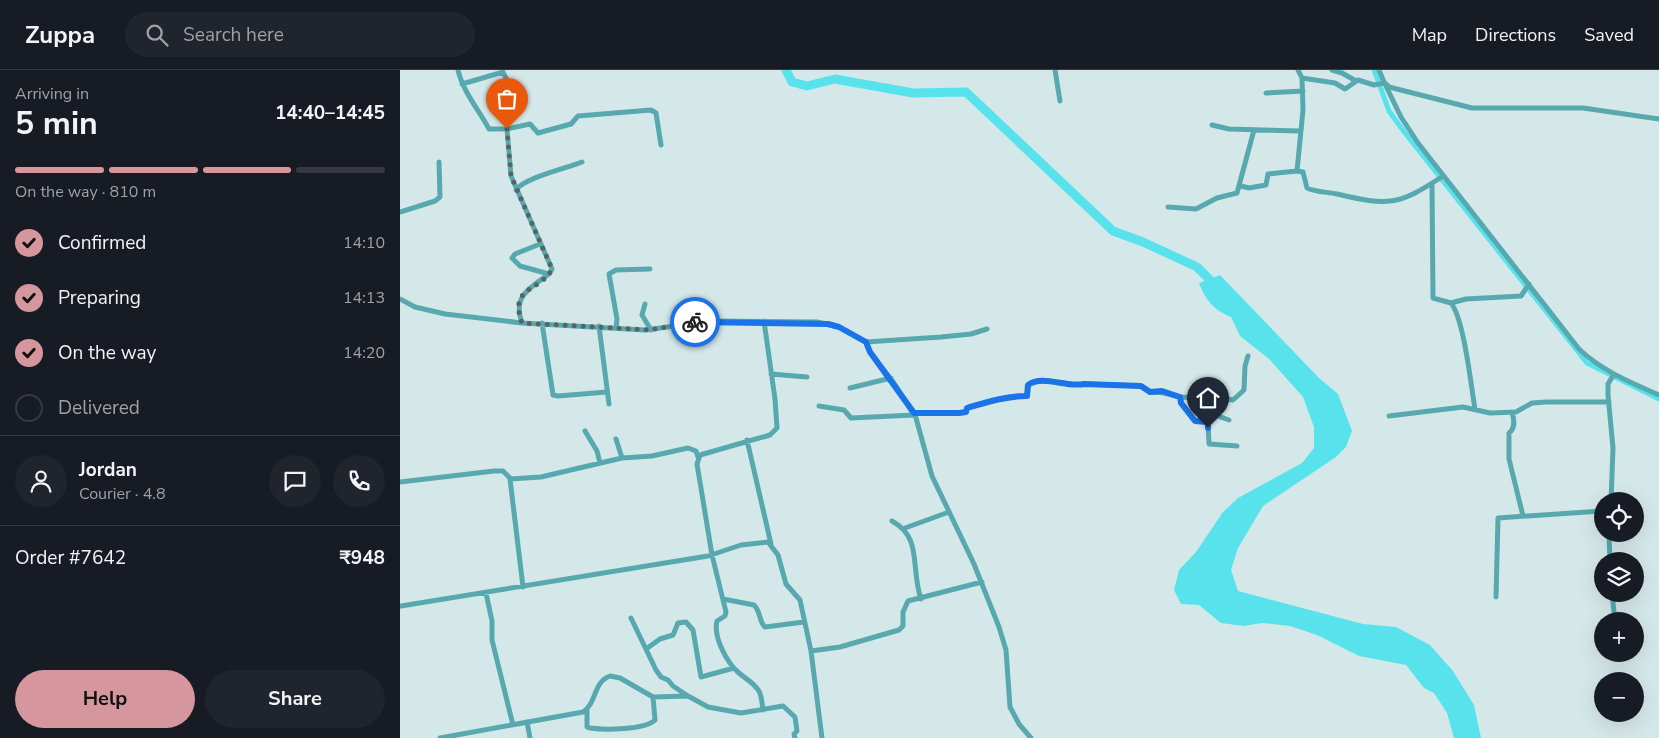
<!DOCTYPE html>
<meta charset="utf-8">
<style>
body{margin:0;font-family:"Nunito Sans",sans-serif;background:#20242c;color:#f1f3f6;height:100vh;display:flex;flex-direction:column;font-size:19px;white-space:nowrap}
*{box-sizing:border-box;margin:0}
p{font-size:16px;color:#9ea1a6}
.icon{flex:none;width:28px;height:28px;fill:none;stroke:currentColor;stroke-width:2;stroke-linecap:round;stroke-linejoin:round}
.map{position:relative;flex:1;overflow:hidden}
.panel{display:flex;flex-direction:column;background:#171b24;width:400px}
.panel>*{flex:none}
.controls{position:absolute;left:1194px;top:422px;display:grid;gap:10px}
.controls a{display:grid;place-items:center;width:50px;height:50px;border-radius:50%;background:#171b24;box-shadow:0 5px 20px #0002;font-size:25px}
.pin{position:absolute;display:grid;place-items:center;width:42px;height:42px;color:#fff;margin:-51px -21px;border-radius:50% 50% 50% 0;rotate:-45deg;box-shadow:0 0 5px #0007}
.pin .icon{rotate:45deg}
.courier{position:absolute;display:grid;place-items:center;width:50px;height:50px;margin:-25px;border:4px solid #1a73e8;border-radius:50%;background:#fff;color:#222;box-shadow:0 1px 6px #0007}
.headline em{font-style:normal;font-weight:700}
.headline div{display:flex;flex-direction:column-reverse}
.headline{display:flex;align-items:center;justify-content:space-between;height:85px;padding:0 15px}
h1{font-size:32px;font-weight:700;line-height:38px}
.bar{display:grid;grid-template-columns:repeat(4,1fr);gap:8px 5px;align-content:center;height:60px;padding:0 15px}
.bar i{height:6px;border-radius:4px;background:#363941}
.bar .selected{background:#d6969e}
.bar p{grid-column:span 4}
.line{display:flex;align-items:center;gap:12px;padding:0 15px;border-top:1px solid #363941}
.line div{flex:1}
.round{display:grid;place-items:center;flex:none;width:52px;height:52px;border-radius:26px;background:#20242c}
ol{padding:0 15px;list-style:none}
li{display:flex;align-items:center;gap:15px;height:55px}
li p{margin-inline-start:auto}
li .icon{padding:5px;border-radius:50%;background:#d6969e;color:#111;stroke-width:4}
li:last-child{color:#9ea1a6}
li i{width:28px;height:28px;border:2px solid #363941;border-radius:50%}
.action{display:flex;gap:10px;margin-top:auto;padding:10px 15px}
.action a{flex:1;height:58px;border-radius:30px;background:#d6969e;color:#111;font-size:20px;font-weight:700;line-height:58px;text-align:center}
.action a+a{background:#20242c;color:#f1f3f6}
header{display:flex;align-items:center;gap:30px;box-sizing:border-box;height:70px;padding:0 25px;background:#171b24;border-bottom:1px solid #363941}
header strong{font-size:24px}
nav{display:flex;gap:28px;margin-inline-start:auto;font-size:18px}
.search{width:350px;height:45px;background:#20242c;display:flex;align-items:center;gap:12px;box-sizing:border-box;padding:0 18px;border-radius:28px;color:#9ea1a6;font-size:19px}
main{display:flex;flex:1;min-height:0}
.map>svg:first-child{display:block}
</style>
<header>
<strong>Zuppa</strong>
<div class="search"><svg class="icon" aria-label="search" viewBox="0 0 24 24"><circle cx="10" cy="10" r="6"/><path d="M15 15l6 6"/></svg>Search here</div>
<nav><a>Map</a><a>Directions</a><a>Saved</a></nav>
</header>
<main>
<section class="panel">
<div class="headline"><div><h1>5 min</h1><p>Arriving in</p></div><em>14:40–14:45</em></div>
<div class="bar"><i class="selected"></i><i class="selected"></i><i class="selected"></i><i></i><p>On the way · 810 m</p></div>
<ol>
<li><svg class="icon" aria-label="check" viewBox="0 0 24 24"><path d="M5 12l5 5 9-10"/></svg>Confirmed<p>14:10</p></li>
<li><svg class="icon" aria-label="check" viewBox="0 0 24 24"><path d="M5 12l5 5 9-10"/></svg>Preparing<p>14:13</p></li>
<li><svg class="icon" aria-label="check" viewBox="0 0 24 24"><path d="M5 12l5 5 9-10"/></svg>On the way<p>14:20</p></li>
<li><i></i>Delivered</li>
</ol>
<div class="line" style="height:90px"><a class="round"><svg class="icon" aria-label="person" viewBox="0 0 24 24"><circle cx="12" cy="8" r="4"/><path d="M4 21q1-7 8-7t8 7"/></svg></a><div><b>Jordan</b><p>Courier · 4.8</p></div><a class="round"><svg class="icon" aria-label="chat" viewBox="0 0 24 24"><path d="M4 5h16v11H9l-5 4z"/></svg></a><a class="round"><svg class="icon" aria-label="phone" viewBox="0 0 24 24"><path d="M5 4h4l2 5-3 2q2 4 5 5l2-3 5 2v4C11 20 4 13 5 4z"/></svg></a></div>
<div class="line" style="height:65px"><div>Order #7642</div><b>₹948</b></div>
<div class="action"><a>Help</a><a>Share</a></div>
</section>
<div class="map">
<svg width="1259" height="668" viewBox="0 0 1259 668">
<rect width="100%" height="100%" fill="#d5e8e9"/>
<!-- water -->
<path fill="#58e2ec" d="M 820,205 L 919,308 L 938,324 L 952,361 L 946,377 L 936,387 L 863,436 L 838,478 L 831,500 L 838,521 L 963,554 L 996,557 L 1030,575 L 1053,601 L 1074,635 L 1081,668 L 1054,668 L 1047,643 L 1034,623 L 1024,618 L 1006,595 L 959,586 L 917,565 L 890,556 L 862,553 L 844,556 L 821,553 L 799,535 L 781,534 L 774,520 L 779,500 L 796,482 L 823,442 L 838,428 L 902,393 L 914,378 L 914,357 L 903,327 L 869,289 L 840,266 L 831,247 C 814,240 806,231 799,213 Z"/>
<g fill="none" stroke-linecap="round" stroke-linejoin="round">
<!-- canal -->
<path stroke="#58e2ec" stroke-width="5" d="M 974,0 L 989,41 L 1005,63 L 1187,293 L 1259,329"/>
<!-- river -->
<path stroke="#58e2ec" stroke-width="9" d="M 386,0 L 392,12 L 407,16 L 435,9 L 513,23 L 566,22 L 713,161 L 743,172 L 797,197 L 817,217"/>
<!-- street -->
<path stroke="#57a9af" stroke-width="5" d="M 58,0 C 63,22 79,40 89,59 L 107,59 L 130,54 L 138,63 L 171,54 L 178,46 L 251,40 L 256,43 L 261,75
M 655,0 L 660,31
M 898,0 L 902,8
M 932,0 L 942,3 L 956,11
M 979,0 L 984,12 L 989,17 L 1072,38 L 1183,38 L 1259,49
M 984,12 L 1001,47 L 1018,73 L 1179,279 C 1202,301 1230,312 1259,325
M 984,13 L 974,15 L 958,10 L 945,19 L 935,13 L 902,8 L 903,40 L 897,101 L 903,102 L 907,118 C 915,122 928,122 937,124 C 988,136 998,136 1043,106
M 62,14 L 103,2 L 112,20
M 866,23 L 903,21
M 812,55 L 829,59 L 900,61
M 107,59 L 111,106 L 152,199 L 149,204 C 130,218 112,226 122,253
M 1032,113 L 1033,228 L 1051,233 L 1066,229 L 1121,226 L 1129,214
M 841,116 L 849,118 L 866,115 L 868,104 L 897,101
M 116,120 C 123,108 168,98 182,92
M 768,137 L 796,139 L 817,128 L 837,123 L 854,60
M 0,142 L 35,131 L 40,127 L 39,92
M 140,174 L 115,184 L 112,188 L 120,196 L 149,204
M 0,229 L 15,237 L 45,244 L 122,253 L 245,260 L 312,251 L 417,252 L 439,257 L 466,272 L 470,282 L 494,313 L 516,348 L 532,406 L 574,494 L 599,557 L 606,580 L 610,637 L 619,654 L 631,668
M 1051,233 C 1064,249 1071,316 1075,339
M 245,234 L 242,245 L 251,260
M 142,253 L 153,325 L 158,326 L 207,322
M 199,256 L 209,334
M 216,258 L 217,249 L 209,204 L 216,200 L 250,199
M 466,272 L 541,267 L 571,264 L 587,259
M 371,304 L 407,307
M 450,318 L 491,308
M 780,327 L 781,333 L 795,351 L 808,352 L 809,374 L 837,376
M 807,327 L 818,346 L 829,350
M 419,336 L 444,340 L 451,348 L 514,345
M 1112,342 C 1114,349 1116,358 1109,363 L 1109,389 L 1123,446
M 513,343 L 559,343 L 566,342 L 567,338 C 587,332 606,326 627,326 L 628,315 C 642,304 667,318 684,314 L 741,316 L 750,322 C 765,321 769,326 781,327 C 799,329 816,326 833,330 L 844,320 L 845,296 L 848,286
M 989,346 L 1063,337 L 1090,343 L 1116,342 L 1132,333 L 1146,332 L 1209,332
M 185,361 L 197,381 L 200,393
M 216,369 L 222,388
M 347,370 L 371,474
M 0,412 L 94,401 L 103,401 L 111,409
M 1211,431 L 1213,378 L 1208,325 L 1208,314 L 1214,304
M 492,451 C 523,468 510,497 521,529
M 505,458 L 549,442
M 1209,464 L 1210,491
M 123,517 L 110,409 L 141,407 L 222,388 L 252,386 L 288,378 L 296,381 L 298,387
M 86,523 L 92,551 L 92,570 L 113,655
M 1212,524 L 1215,551
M 1096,527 L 1098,448 L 1202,441
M 323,529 L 354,535 C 361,542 359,552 365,557 L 404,552
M 1,536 L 308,486 L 341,475 L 368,472 L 378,485 L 386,514 L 400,530 L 411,581 L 422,668
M 231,548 L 256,600 L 261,607 L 268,610 L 273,616 L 288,626 L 308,637 L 341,643 L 383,636 L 395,647 L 397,661 L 394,664 L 395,668
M 246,579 L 260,569 L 273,565 L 278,553 L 286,552 L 293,560 L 301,607 L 334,598
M 411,581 L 440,577 L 499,560 L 503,556 L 503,542 L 508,531 L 582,512
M 1218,584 L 1218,589
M 187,640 L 187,657 L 190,658 C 204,660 245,660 255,650 L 253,627
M 363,640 C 362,634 362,627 359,621 C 354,613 346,609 339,603 C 327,593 313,567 317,551 L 325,546 L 326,542 L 312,485 L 297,394 L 300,385 L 370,365 L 377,358 L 375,329 L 364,251
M 127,652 L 130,668
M 40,668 L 183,642 C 197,633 193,612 210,606 L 220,608 L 253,627 L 288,626"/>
</g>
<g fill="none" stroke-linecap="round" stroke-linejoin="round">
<!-- done -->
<path stroke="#586364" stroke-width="5" stroke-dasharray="0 9" d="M 107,59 L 111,106 L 152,199 C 141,222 108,215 122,253 L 250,260 L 295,252"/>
<!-- route -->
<path stroke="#1a73e8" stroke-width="6" d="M 295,252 L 428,254 L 439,257 L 466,272 L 470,282 L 514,343 L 559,343 L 566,342 L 567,338 C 587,332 606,326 627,326 L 628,315 C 642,304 667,318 684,314 L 741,316 L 750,322 L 762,321 L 780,327 L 781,333 L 795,351 L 808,352 L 808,358"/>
</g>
</svg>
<div class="controls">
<a><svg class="icon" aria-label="locate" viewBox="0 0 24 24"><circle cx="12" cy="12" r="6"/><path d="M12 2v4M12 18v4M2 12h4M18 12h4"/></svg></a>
<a><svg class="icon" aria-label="layers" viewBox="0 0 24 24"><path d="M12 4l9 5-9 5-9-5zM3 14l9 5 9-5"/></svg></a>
<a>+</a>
<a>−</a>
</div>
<div class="pin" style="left:107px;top:59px;background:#ea580c"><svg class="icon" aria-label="bag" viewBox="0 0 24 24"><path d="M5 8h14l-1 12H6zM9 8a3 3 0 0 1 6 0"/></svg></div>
<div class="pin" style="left:808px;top:358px;background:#1f2937"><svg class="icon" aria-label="home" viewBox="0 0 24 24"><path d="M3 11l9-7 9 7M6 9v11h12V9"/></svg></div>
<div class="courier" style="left:295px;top:252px"><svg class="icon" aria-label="bike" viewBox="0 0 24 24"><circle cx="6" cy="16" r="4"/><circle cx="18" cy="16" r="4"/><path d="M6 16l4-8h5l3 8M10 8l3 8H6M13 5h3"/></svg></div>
</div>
</main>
